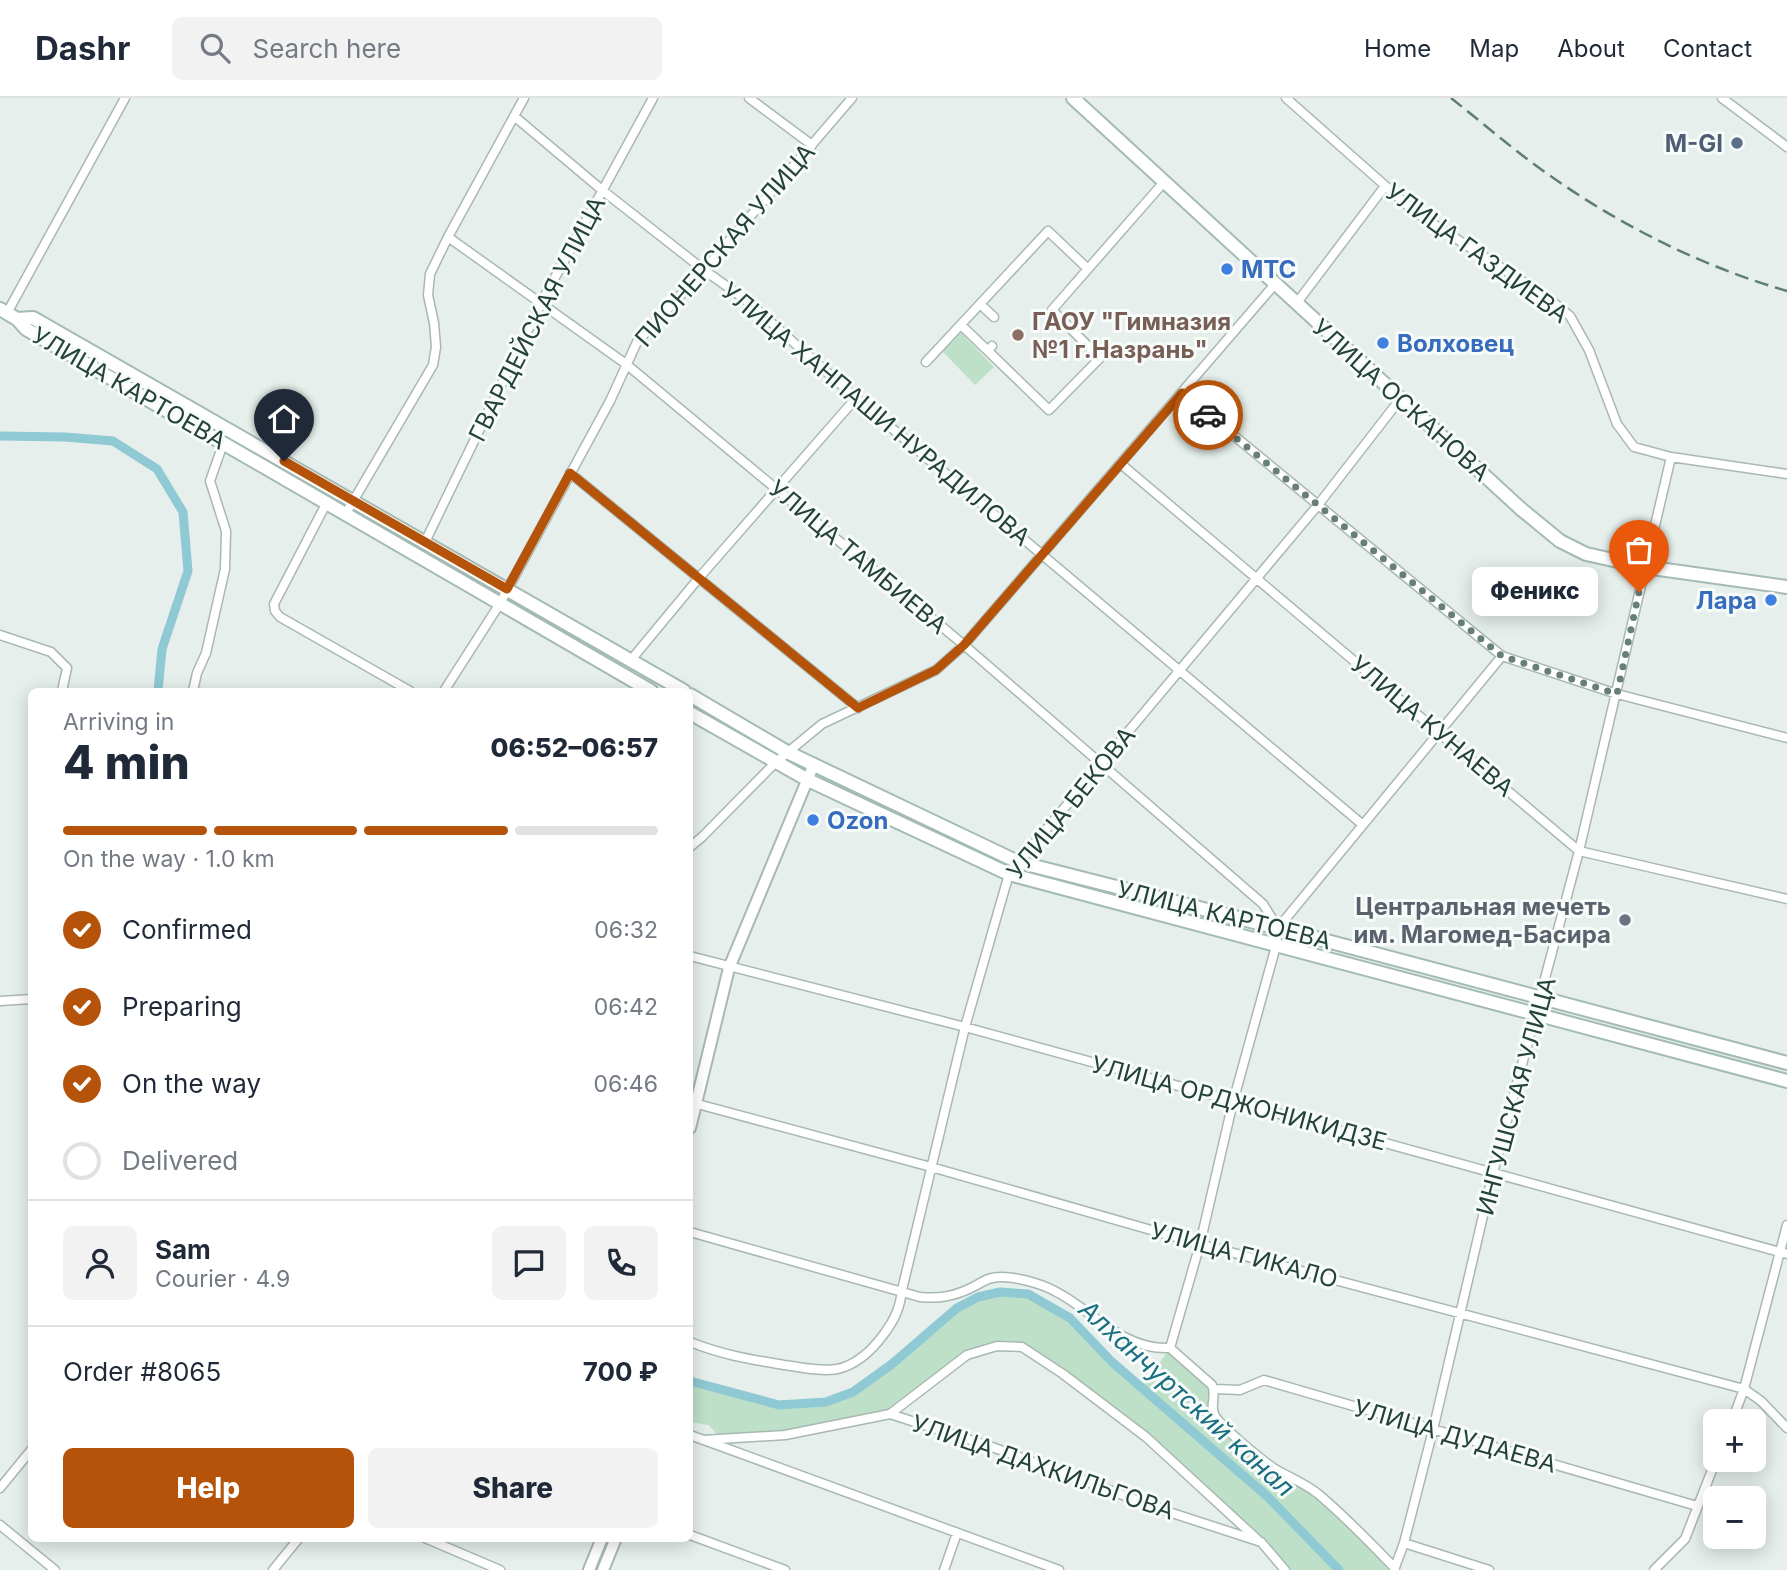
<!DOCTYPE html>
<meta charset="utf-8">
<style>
body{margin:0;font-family:Inter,sans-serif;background:#f2f2f3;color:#1f2937;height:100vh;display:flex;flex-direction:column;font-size:26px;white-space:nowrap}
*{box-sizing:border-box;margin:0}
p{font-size:23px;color:#747a83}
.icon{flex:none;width:38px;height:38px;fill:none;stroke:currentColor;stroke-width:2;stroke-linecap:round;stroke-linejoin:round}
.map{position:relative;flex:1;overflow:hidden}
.drawer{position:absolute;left:28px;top:590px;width:665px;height:854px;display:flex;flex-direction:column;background:#fff;border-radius:10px;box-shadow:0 4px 18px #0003}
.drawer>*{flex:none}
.buttons{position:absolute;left:1703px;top:1311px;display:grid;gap:14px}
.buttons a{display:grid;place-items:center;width:63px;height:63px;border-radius:10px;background:#fff;box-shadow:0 4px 18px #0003;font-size:35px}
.pin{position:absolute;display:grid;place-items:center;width:60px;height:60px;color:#fff;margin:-72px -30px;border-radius:50% 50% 50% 0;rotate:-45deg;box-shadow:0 0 7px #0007}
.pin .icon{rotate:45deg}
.courier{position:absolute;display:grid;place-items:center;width:70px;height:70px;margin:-35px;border:5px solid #b45309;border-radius:50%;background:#fff;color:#222;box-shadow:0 2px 9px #0007}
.bubble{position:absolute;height:49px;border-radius:10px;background:#fff;box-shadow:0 4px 18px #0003;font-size:23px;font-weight:800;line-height:49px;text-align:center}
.overview em{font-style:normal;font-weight:800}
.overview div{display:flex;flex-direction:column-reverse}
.overview{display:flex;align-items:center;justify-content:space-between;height:119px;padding:0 35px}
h1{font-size:46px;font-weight:800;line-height:52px}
.bar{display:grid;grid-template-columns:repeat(4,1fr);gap:10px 7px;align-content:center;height:84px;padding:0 35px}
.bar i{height:9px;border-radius:5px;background:#e0e1e3}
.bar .on{background:#b45309}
.bar p{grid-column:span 4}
.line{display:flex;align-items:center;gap:18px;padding:0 35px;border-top:2px solid #e0e1e3}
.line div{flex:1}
.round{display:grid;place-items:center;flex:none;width:74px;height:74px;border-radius:10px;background:#f2f2f3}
ol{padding:0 35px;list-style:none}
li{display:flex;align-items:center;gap:21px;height:77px}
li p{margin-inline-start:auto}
li .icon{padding:7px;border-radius:50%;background:#b45309;color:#fff;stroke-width:4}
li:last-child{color:#747a83}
li i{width:38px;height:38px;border:4px solid #e0e1e3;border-radius:50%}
.button{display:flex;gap:14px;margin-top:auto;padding:14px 35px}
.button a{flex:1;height:80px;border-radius:10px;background:#b45309;color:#fff;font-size:28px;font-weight:800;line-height:80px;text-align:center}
.button a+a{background:#f2f2f3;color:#1f2937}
header{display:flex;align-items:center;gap:42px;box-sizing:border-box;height:98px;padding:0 35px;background:#fff;border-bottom:2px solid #e0e1e3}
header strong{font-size:33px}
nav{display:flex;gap:38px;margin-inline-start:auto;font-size:24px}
.search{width:490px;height:63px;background:#f2f2f3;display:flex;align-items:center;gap:18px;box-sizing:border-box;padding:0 24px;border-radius:10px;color:#747a83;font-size:26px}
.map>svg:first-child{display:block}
</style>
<header>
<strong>Dashr</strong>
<div class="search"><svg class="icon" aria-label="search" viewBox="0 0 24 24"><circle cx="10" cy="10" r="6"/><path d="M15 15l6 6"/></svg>Search here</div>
<nav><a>Home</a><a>Map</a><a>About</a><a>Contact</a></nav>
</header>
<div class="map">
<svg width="1787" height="1472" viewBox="0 0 1787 1472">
<rect width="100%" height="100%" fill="#e6efeb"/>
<!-- green -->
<path fill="#bfe0c8" d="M 961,235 L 994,269 L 975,287 L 942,253 Z
M 1000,1194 L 1028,1196 L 1070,1220 L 1112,1264 L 1142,1290 L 1170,1250 L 1212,1287 L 1213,1313 L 1275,1371 L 1316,1394 L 1394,1472 L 1285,1472 L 1146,1339 L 1022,1249 L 997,1248 L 967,1257 L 890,1316 L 785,1337 L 718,1338 L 709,1327 L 690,1324 L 690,1286 L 728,1292 L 779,1307 L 826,1304 L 853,1294 L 892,1266 L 957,1210 L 978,1199 Z"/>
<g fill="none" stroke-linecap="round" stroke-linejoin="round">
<!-- canal -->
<path stroke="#8ec9d4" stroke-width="9" d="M 0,338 L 65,339 L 113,343 L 157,371 L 183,414 L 188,473 L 162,551 L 158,593
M 690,1283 L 779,1307 L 826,1304 L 853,1294 L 892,1266 L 957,1210 L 978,1199 L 1000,1194 L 1028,1196 L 1070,1220 L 1112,1264 L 1268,1399 L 1339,1472"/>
<defs>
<path id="minor" d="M 749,0 L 812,47
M 1286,0 L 1415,114 L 1548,200 L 1570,218 L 1589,252 L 1617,326 L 1634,349 L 1671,359 L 1787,376
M 1722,0 L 1787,49
M 514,18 L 602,92 L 704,172 L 746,202 L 856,300 L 1363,727
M 448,139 L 626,266 L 964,547 L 1263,806 L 1278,830
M 980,206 L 994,219
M 1296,206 L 1385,88
M 7,215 L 125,0
M 961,227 L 988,253 L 992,248
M 988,253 L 1049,312 L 1100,260 L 1052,212 L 1164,84
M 926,264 L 1048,133 L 1088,171
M 1182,295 L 1502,558 L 1617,596 L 1787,640
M 1121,366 L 1579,753 L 1787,801
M 570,375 L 858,610
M 326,406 L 274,506 L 275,513 L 280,519 L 410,593
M 345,417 L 433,267 L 436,249 L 434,225 L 428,197 L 430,176 L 448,139 L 524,0
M 425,444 L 541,205 L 653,0
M 0,537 L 51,554 L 67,570 L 62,593
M 631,562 L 698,481 L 856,300
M 193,593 L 197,575 L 206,555 L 225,471 L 226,433 L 210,383 L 223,346
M 444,593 L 499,507 L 610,303 L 637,244 L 704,172 L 852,0
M 690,749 L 702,739 L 776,664 L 822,626 L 936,572 L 964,547 L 1275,186
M 690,858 L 965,929 L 1787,1156
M 0,903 L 32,901
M 690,1004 L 931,1069 L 1200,1146 L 1744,1291 L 1761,1303 L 1787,1330
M 690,1134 L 920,1199 C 940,1201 955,1198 973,1189 C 979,1186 986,1181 992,1180 C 1006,1177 1022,1181 1035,1185 C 1084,1199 1116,1253 1170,1250 L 1212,1287 C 1217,1297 1209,1308 1215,1318 C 1221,1329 1263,1363 1275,1371 C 1289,1379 1304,1385 1317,1395 C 1345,1418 1369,1444 1395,1470
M 690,1244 C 723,1257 749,1261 784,1267 C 801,1269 820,1274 837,1271 C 857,1267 873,1251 884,1236 C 895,1221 900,1210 902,1192 L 965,929 L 1009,776 L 1318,407 L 1401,300
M 1170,1250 L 1200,1146 L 1233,1004 L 1276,848 L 1278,830 L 1502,558
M 1215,1291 L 1240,1292 L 1264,1282 L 1697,1408
M 890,1316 L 967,1257 L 997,1248 L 1022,1249 L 1063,1276 L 1146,1339 L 1258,1442
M 1732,1323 L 1744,1291 L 1787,1127
M 690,1337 L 1059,1472
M 703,1342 L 785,1337 L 890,1316 L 992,1349 L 1169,1414 L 1261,1444 L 1285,1472
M 0,1390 L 32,1351
M 0,1427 L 55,1472
M 690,1437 L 785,1472
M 425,1440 L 500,1472
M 1404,1445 L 1489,1472
M 273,1472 L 299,1440
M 944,1472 L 957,1435
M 1394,1472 L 1404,1445 L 1433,1332 L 1493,1075 L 1579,753 L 1671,359
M 1654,1472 L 1685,1441 L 1716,1362"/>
<path id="tertiary" d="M 690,1030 L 729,870 L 814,666
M 589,1472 L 602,1440
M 603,1472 L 616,1440"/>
<path id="secondary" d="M 1073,0 L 1521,411 L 1560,443 L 1586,456 L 1645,469 L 1787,489
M 0,211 L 17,221 L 26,231 L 651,593
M 17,221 L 33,220 L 684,593
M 690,597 L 787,654 L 1018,764 L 1278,830 L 1787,965
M 690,615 L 808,682 L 1009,776 L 1787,983"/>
</defs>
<!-- minor casing -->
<use href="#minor" stroke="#a8b8b2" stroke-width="11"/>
<!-- tertiary casing -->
<use href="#tertiary" stroke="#a8b8b2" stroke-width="14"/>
<!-- secondary casing -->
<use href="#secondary" stroke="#a4bbb3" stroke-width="16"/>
<!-- minor -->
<use href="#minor" stroke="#fff" stroke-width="8"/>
<!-- tertiary -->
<use href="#tertiary" stroke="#fff" stroke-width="10"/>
<!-- secondary -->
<use href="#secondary" stroke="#fff" stroke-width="12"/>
<!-- rail -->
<path stroke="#5f7d75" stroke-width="2.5" stroke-dasharray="14 7" stroke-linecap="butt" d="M 1451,0 C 1484,26 1517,55 1552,79 C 1623,129 1704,169 1787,193"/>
</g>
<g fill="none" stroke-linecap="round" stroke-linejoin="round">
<!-- done -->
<path stroke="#687f78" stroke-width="7" stroke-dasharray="0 12.6" d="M 1208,317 L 1502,558 L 1617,596 L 1639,494"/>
<!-- route -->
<path stroke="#b45309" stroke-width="9" d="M 284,363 L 507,491 L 570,375 L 858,610 L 936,572 L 964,547 L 1182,295 L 1208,317"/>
</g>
<!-- markers -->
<circle fill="#5c6f8a" stroke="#f7fbf9" stroke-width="2.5" cx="1737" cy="45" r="7"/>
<g fill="#3f7fe0" stroke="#f7fbf9" stroke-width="2.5">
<circle cx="1227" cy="171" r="7"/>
<circle cx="1383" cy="245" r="7"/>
<circle cx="1771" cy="502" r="7"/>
<circle cx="813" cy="722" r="7"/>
</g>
<circle fill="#8d6e63" stroke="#f7fbf9" stroke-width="2.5" cx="1018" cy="237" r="7"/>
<circle fill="#6b7280" stroke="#f7fbf9" stroke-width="2.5" cx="1625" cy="822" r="7"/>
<g text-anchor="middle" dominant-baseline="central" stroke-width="6" stroke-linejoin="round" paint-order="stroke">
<!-- service labels -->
<g font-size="24" font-weight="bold" fill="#4e5e75" stroke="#f7fbf9" text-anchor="end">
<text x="1723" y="45">M-GI</text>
</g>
<!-- street labels -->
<g font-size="24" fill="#24423a" stroke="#f7fbf9">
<text transform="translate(725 147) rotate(-49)">ПИОНЕРСКАЯ УЛИЦА</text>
<text transform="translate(1477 155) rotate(36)">УЛИЦА ГАЗДИЕВА</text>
<text transform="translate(537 221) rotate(-63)">ГВАРДЕЙСКАЯ УЛИЦА</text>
<text transform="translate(129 290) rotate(30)">УЛИЦА КАРТОЕВА</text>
<text transform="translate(1401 302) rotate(42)">УЛИЦА ОСКАНОВА</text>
<text transform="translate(876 316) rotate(40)">УЛИЦА ХАНПАШИ НУРАДИЛОВА</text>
<text transform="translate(858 459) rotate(40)">УЛИЦА ТАМБИЕВА</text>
<text transform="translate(1432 628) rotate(40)">УЛИЦА КУНАЕВА</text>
<text transform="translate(1071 705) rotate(-51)">УЛИЦА БЕКОВА</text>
<text transform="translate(1224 817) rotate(14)">УЛИЦА КАРТОЕВА</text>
<text transform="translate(1516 998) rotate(-75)">ИНГУШСКАЯ УЛИЦА</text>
<text transform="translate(1239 1005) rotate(15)">УЛИЦА ОРДЖОНИКИДЗЕ</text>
<text transform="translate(1244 1157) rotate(15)">УЛИЦА ГИКАЛО</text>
<text transform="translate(1455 1338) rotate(16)">УЛИЦА ДУДАЕВА</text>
<text transform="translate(1043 1369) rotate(19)">УЛИЦА ДАХКИЛЬГОВА</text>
</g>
<!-- shop labels -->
<g font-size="24" font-weight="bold" fill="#366cbe" stroke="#f7fbf9" text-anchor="start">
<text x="1241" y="171">МТС</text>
<text x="1397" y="245">Волховец</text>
<text x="1757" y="502" text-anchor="end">Лара</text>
<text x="827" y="722">Ozon</text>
</g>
<!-- education labels -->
<g font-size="24" font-weight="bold" fill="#785e54" stroke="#f7fbf9" text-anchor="start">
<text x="1032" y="223">ГАОУ "Гимназия<tspan x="1032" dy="28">№1 г.Назрань"</tspan></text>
</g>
<!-- worship labels -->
<g font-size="24" font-weight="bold" fill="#5b616d" stroke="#f7fbf9" text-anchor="end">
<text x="1611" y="808">Центральная мечеть<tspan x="1611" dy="28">им. Магомед-Басира</tspan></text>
</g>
<!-- water labels -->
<g font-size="26" font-style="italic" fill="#1c6f80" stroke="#f7fbf9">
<text transform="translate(1187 1300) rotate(42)">Алханчуртский канал</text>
</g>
</g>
</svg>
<div class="buttons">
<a>+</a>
<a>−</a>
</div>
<div class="pin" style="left:1639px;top:494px;background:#ea580c"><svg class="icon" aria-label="bag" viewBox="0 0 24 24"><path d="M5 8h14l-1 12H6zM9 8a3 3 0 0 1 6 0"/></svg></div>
<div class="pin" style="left:284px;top:363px;background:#1f2937"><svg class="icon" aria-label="home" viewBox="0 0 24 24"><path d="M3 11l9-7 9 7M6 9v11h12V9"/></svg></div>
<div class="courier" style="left:1208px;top:317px"><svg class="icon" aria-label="car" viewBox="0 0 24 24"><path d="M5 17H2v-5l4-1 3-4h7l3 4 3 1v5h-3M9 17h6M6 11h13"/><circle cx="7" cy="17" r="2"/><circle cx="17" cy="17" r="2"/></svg></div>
<div class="bubble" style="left:1472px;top:469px;width:126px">Феникс</div>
<section class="drawer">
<div class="overview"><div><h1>4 min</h1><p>Arriving in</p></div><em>06:52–06:57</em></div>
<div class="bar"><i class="on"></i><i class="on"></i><i class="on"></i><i></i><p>On the way · 1.0 km</p></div>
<ol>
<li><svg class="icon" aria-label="check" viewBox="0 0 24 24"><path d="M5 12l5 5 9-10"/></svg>Confirmed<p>06:32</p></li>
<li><svg class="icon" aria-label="check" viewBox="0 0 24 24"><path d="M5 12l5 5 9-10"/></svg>Preparing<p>06:42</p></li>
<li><svg class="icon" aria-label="check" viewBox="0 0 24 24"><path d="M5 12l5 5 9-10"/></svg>On the way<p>06:46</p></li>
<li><i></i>Delivered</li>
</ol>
<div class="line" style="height:126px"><a class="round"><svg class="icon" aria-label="person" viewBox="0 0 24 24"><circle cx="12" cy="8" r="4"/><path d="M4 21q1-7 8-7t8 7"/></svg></a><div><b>Sam</b><p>Courier · 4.9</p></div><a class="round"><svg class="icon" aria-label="chat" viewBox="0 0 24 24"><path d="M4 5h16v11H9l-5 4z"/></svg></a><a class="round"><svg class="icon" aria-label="phone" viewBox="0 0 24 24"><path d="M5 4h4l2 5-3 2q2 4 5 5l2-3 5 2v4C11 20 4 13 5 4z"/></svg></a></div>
<div class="line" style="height:91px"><div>Order #8065</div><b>700 ₽</b></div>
<div class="button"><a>Help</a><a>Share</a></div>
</section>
</div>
